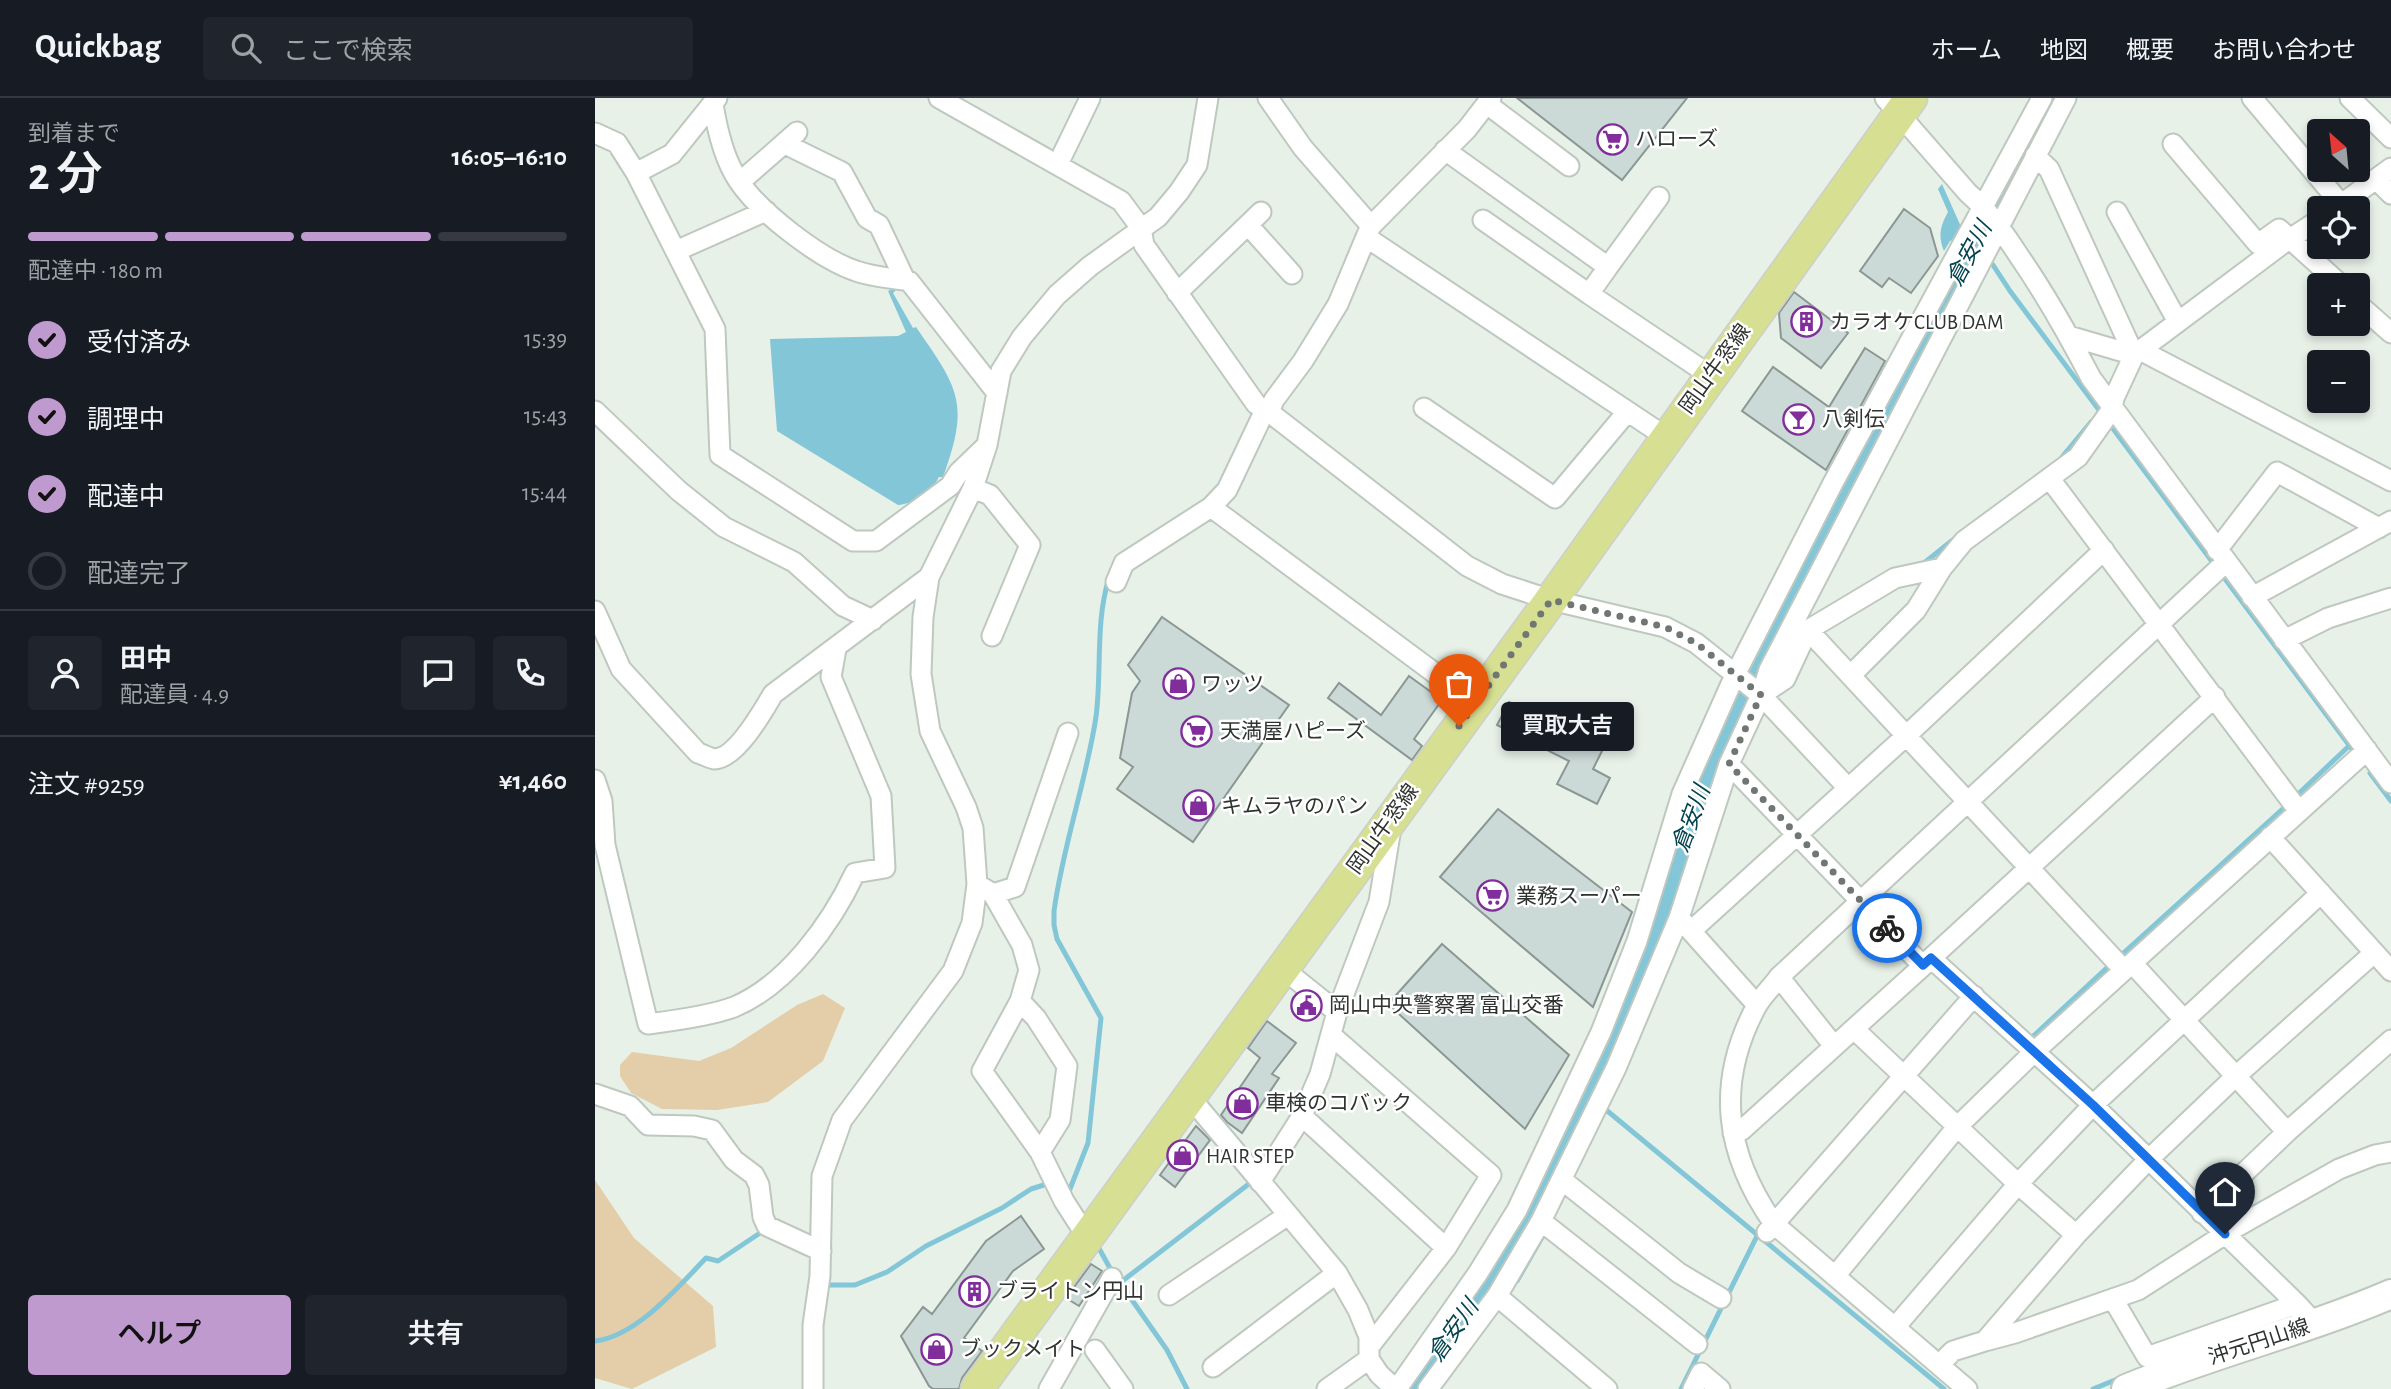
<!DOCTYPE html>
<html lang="ja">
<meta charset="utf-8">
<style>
body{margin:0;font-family:"Alegreya Sans","Noto Sans JP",sans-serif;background:#20242c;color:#f1f3f6;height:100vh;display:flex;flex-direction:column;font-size:26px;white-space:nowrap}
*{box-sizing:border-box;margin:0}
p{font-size:23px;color:#9ea1a6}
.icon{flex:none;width:38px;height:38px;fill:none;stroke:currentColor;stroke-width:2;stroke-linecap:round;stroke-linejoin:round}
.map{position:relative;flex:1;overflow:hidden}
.panel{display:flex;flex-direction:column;background:#171b24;width:595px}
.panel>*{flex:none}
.needle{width:46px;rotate:333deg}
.buttons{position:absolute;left:1712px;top:21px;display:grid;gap:14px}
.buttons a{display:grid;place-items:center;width:63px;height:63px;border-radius:7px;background:#171b24;box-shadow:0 4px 10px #0003;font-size:35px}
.pin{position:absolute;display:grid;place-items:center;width:60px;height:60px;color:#fff;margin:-72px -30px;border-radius:50% 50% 50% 0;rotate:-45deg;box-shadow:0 0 7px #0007}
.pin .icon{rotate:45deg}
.courier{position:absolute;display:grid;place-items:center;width:70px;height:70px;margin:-35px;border:5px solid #1a73e8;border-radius:50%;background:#fff;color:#222;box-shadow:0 2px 9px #0007}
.bubble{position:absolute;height:49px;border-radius:7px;background:#171b24;box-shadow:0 4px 10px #0003;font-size:23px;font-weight:600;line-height:49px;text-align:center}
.headline em{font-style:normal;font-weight:600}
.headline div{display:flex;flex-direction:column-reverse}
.headline{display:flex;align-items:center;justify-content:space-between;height:119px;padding:0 28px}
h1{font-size:46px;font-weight:600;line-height:52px}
.bar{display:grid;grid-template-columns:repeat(4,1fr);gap:10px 7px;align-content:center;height:84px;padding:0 28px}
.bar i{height:9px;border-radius:5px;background:#363941}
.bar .active{background:#bf9ace}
.bar p{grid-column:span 4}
.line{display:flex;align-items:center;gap:18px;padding:0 28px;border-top:2px solid #363941}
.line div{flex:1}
.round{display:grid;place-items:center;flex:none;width:74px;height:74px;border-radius:7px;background:#20242c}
ol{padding:0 28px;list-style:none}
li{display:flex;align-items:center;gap:21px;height:77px}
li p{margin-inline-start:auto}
li .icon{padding:7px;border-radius:50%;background:#bf9ace;color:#111;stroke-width:4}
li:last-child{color:#9ea1a6}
li i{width:38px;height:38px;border:4px solid #363941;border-radius:50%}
.cta{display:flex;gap:14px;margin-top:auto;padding:14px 28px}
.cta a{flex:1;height:80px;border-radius:7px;background:#bf9ace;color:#111;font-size:28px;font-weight:600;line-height:80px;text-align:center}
.cta a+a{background:#20242c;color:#f1f3f6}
header{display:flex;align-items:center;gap:42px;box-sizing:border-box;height:98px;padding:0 35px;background:#171b24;border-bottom:2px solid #363941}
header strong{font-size:33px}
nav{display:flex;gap:38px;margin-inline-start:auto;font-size:24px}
.search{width:490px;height:63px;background:#20242c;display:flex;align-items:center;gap:18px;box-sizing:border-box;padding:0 24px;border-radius:7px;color:#9ea1a6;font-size:26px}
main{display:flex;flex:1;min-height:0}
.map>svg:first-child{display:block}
</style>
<header>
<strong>Quickbag</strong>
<div class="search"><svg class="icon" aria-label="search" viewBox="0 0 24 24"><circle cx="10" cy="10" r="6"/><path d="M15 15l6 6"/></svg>ここで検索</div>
<nav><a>ホーム</a><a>地図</a><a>概要</a><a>お問い合わせ</a></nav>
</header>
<main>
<section class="panel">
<div class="headline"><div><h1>2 分</h1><p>到着まで</p></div><em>16:05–16:10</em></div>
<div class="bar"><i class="active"></i><i class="active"></i><i class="active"></i><i></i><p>配達中 · 180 m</p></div>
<ol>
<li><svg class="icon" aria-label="check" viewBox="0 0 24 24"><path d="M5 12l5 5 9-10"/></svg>受付済み<p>15:39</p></li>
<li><svg class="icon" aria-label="check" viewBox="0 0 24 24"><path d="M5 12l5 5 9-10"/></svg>調理中<p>15:43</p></li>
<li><svg class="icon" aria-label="check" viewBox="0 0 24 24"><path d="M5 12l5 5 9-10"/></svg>配達中<p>15:44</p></li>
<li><i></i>配達完了</li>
</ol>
<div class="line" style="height:126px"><a class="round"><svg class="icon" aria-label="person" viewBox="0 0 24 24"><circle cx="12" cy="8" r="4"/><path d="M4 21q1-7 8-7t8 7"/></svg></a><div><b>田中</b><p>配達員 · 4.9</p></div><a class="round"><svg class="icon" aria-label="chat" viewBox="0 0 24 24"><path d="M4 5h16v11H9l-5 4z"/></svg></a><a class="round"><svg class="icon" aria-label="phone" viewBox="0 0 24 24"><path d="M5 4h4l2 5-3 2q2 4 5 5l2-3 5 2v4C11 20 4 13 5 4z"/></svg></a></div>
<div class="line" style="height:91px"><div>注文 #9259</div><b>¥1,460</b></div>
<div class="cta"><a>ヘルプ</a><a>共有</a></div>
</section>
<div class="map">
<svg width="1796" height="1291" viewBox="0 0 1796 1291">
<rect width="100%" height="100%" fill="#e7f1e8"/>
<!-- green -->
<path fill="#e3cea9" d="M 228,896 L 250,910 L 228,963 L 173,1004 L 122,1012 L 67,1011 L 36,995 L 25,978 L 25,967 L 37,954 L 104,963 L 136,950 L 202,907 Z
M 0,1082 L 39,1140 L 118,1208 L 121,1249 L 37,1291 L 0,1280 Z"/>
<!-- water -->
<path fill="#83c6d7" d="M 1347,86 L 1367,131 L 1361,141 L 1355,143 L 1349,153 C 1343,139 1345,128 1353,114 L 1343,91 Z
M 300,190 L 301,192 L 298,195 L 318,230 L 321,229 C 364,291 375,305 348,379 L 344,379 C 337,393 319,406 303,407 L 182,333 L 175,241 L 303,238 L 311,234 L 293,193 Z"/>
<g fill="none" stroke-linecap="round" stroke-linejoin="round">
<!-- stream -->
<path stroke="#83c6d7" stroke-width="5" d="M 1728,110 L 1737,104
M 1398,167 L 1415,193 L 1507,316
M 1516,328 L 1757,651
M 1467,359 L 1496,324
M 1324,466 L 1329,465 L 1364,437
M 1775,675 L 1796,703
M 1699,700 L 1754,648
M 1523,860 L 1692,707
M 1433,943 L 1516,866
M 1009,1015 L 1010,1011 L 1349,1291
M 473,1096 L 493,1045 L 506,920 L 462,841 L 459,827 L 459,813 C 468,747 491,684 501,619 C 507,573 500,524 514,480
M 501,1145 L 516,1172 L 572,1252 L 592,1291
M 922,1183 L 950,1134
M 526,1184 L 659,1082
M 232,1187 L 260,1187 L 292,1174 L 331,1148 L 407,1110 L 436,1091 L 452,1086
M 0,1243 C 42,1238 83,1189 111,1160 L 123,1163 L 168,1133 L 170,1134
M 1086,1291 L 1164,1134
M 1498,1291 L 1525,1280"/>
<!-- river -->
<path stroke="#83c6d7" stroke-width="30" d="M 818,1291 L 893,1184 L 947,1086 L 1014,952 L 1105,695 L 1156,574 L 1457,0"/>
</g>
<!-- building -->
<path fill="#cbd9d7" stroke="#8a9794" stroke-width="2" d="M 922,0 L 1092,0 L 1027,82 Z
M 1309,111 L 1335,130 L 1343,158 L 1316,195 L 1294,180 L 1287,189 L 1265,173 Z
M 1199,194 L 1253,235 L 1226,270 L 1186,240 L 1184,215 Z
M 1270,250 L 1290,263 L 1231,372 L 1147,313 L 1178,269 L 1234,309 Z
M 567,519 L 694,607 L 598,744 L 522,691 L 538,669 L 525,660 L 537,595 L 545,583 L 533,567 Z
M 814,578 L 847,602 L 819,641 L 827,648 L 817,662 L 733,600 L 744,585 L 786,617 Z
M 914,604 L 1008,651 L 998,671 L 1015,680 L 1002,706 L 962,686 L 974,663 L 902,627 Z
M 903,711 L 1037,814 L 998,909 L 845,779 Z
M 847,846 L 974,957 L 930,1031 L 793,906 Z
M 672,923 L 701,945 L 677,976 L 684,980 L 647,1035 L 632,1024 L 626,1017 L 665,960 L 653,950 Z
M 601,1028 L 615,1042 L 580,1089 L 565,1077 Z
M 426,1118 L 449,1151 L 418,1173 L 369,1240 L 387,1253 L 367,1280 L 364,1291 L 338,1291 L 334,1288 L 306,1238 L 328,1209 L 337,1216 L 391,1143 Z
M 496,1166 L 507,1173 L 484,1208 L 471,1200 Z"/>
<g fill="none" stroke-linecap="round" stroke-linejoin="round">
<defs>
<path id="minor" d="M 122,0 L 77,56 L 41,75 L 120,231 L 125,357 L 258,443 L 281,443 L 355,388 L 364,374 L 389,350
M 344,0 L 526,103 L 546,130 L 549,147 L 661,306 L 674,314 L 872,468 L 907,486 L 956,502 L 1070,529 L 1101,545 L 1166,597 L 1253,690
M 673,0 L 708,50 L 776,128
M 1290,0 L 1373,95 C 1394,113 1409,135 1424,158 C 1451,197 1474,238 1496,280 L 1796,685
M 1657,0 L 1746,106
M 1755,0 L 1796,40
M 118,6 C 122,31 129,61 143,82 C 164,114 225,161 261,173 C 277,179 297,180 314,183 L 402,295
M 892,6 L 974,68
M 0,35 L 22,45 L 41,75
M 190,46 L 247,74 L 272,120 L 284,127 L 310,182
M 1578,46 L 1663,146 L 1684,131 L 1746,187
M 850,52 L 1013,169 L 994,196 L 1116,278
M 1440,58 L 1454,71 L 1539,257
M 463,66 L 495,0
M 1781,81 L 1796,96
M 145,84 L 202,34
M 1741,110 L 1796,70
M 1522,114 L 1583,224
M 888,122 L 994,196
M 653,127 L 697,176
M 771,139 L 776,128 L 872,31 L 896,0
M 81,153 L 171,113
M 1013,169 L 1064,99
M 582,195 L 666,114
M 1762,205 L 1796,235
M 1474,238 L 1539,257
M 1545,252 L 1796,383
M 829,310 L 960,400 L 1032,314
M 0,313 L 84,393 L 129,429 L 199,464 L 248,508 L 278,522
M 674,314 L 679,302 L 708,263 L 743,206 L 771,139 L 1071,339
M 1455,381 L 1703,712
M 378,390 L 395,397 L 435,447 L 397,538
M 616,409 L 880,605
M 1622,452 L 1682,374 L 1784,430
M 521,484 L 529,465 L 616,409 L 632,392 L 670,312
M 1657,499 L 1796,423
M 0,513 L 26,571 L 103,655 C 107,656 114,660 119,661 C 141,661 168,613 178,596 L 334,479
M 1213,532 L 1529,872
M 1689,542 L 1733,520 L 1796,500
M 1256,577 L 1321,512 L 1347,470
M 1166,597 L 1190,581 L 1213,532 L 1300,480 L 1347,470 L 1369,443 L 1483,359 L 1517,311 L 1519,300 L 1539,257 L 1690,144 L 1724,122
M 1134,666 L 1328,868 L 1336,860 L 1498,1007 L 1702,1206 L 1712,1217 L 1716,1226
M 0,682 L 7,703 L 10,747 L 53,926 C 77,923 118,917 139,909 C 192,887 236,826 260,775 L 290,770 L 286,698 L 236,579 L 241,551
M 1675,739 L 1796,873
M 382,786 L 398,796 L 427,847 L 434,872 L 425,903 L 387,973 L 445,1054 L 469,1103 L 492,1139
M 398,796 L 420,789 L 473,635
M 1087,823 L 1162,907
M 1096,833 L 1312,637 L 1509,452
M 1336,860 L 1620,599
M 1537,865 L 1692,1034
M 687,870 L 742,914
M 1184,879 L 1239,948
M 425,903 L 441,920 L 472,968 L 465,1022 L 445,1054
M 1259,931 L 1423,1086 L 1481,1137
M 736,937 L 896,1077 L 851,1150 L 774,1249
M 0,996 L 35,1008 L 53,1027 L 99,1028 L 117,1032 L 139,1062 L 159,1077 L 164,1087 L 168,1119 L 172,1128 L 226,1153
M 594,998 L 742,1175 L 763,1212 L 774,1239 L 774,1261 L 732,1291
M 707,1018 L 851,1150
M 1138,1035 L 1147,1032 L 1328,868
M 967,1082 L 1084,1175 L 1126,1200
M 665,1084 L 707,1018 L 725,976 L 742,914 L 784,804 L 796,730
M 1607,1115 L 1692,1034 L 1796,942
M 946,1123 L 1102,1246
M 1172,1134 L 1379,898
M 1240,1178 L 1362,1029 L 1440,953 L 1772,652
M 574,1197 L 693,1117
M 902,1198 L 1012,1291
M 1518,1201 L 1552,1259 L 1702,1206
M 1301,1228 L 1423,1086 L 1498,1007 L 1726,795
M 1390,1243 L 1420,1235 L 1543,1192 L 1638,1131 L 1744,1071 L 1780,1057 L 1796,1054
M 500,1252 L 528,1291
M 774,1261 L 784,1276 L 800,1291
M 1344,1267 L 1358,1253 L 1390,1243 L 1481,1137 L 1553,1062 L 1641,978 L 1779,855
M 618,1269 L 742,1175
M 218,1291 L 218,1227 L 225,1178 L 227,1078 L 247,1022 L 358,873 L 377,825 L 382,786 L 378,730 L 371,709 L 335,633 L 326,576 L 328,519 L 334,479 L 378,390 L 392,347 L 406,273 L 427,239 L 462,197 L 495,168 L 563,119 L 584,94 L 602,67 L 613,0
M 454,1291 L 517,1180
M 802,1291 L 883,1175 L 922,1112 L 1006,934 L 1042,843 L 1087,696 L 1140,577 L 1238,385 L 1447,0
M 833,1291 L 902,1198 L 946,1123 L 1021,970 L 1084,820 L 1134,666 L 1166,597 L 1174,572 L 1471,0
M 1098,1291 L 1106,1275 L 1125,1291
M 1372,1291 L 1179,1126 C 1130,1056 1120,986 1161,909 C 1167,898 1177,889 1184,879 L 1631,464"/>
<path id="secondary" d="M 1531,1291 C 1618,1255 1710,1233 1796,1196"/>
<path id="primary" d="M 382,1291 L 956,502 L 1316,0"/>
</defs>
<!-- minor casing -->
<use href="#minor" stroke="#bec8bf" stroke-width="23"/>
<!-- secondary casing -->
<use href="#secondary" stroke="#bec8bf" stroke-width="32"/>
<!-- primary casing -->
<use href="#primary" stroke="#cdcece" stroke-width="35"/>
<!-- minor -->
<use href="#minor" stroke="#fff" stroke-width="19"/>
<!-- secondary -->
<use href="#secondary" stroke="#fff" stroke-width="28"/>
<!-- primary -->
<use href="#primary" stroke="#d6df92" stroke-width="32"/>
</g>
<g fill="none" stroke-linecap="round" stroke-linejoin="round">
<!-- done -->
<path stroke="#707671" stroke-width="7" stroke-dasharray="0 12.6" d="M 864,628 L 956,502 L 1070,529 L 1101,545 L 1166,597 L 1134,666 L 1292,830"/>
<!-- route -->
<path stroke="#1a73e8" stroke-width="9" d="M 1292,830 L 1328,867 L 1336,860 L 1498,1007 L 1630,1136"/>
</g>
<!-- icons -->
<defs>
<symbol id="supermarket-ring" viewBox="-11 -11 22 22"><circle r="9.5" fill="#fff" stroke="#812e9c" stroke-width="1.5"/><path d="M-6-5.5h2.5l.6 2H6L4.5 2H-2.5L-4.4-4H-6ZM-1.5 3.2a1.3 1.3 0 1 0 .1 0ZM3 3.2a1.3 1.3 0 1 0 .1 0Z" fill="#812e9c"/></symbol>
<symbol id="building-ring" viewBox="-11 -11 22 22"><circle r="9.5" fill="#fff" stroke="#812e9c" stroke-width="1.5"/><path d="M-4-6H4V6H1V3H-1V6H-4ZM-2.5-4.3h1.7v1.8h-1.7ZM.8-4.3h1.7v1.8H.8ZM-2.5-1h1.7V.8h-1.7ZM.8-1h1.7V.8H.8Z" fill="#812e9c"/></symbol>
<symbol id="bar-ring" viewBox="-11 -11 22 22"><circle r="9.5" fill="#fff" stroke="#812e9c" stroke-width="1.5"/><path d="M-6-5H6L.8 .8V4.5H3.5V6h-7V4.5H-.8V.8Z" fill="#812e9c"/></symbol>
<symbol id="shop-ring" viewBox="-11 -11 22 22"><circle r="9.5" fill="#fff" stroke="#812e9c" stroke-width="1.5"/><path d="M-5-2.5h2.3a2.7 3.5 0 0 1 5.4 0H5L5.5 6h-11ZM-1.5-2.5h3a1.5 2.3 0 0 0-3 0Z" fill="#812e9c"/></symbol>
<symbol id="civic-ring" viewBox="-11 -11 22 22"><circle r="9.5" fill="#fff" stroke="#812e9c" stroke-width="1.5"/><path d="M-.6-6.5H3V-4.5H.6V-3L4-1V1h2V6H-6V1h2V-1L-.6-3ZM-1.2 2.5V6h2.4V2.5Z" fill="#812e9c"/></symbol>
</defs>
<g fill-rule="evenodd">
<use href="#supermarket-ring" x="1000" y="24" width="35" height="35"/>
<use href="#building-ring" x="1194" y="206" width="35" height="35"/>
<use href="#bar-ring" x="1186" y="304" width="35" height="35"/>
<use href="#shop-ring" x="566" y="568" width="35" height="35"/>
<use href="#supermarket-ring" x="584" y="616" width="35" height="35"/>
<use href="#shop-ring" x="586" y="690" width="35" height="35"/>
<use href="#supermarket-ring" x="880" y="780" width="35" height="35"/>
<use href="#civic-ring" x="694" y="890" width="35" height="35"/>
<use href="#shop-ring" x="630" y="988" width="35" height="35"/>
<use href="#shop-ring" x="570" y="1040" width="35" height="35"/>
<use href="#building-ring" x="362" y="1176" width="35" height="35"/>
<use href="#shop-ring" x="324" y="1234" width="35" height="35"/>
</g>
<g text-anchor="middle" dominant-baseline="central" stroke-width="5" stroke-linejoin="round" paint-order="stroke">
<!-- poi labels -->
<g font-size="21" fill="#303431" stroke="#fff" text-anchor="start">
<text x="1040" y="41">ハローズ</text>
<text x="1235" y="224">カラオケCLUB DAM</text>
<text x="1227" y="321">八剣伝</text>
<text x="606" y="586">ワッツ</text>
<text x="625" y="633">天満屋ハピーズ</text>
<text x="626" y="708">キムラヤのパン</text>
<text x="921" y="798">業務スーパー</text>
<text x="734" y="907">岡山中央警察署 富山交番</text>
<text x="670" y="1005">車検のコバック</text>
<text x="611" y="1058">HAIR STEP</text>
<text x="402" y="1193">ブライトン円山</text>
<text x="365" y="1251">ブックメイト</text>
</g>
<!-- street labels -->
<g font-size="21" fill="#303431" stroke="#fff">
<text transform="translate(1120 271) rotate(-54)">岡山牛窓線</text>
<text transform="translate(788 731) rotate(-54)">岡山牛窓線</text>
<text transform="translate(1664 1244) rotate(-18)">沖元円山線</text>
</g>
<!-- water labels -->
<g font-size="23" font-style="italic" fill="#044450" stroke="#fff">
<text transform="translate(1375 156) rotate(-62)">倉安川</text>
<text transform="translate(1097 721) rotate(-70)">倉安川</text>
<text transform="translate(859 1233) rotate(-55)">倉安川</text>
</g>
</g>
</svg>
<div class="buttons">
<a><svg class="needle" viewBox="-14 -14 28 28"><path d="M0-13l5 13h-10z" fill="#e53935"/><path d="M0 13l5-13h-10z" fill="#9ea1a6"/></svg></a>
<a><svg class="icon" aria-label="locate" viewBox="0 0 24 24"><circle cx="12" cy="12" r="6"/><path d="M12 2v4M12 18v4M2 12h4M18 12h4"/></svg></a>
<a>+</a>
<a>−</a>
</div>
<div class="pin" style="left:864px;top:628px;background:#ea580c"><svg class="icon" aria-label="bag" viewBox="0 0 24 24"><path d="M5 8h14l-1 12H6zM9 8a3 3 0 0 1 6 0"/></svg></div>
<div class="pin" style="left:1630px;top:1136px;background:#1f2937"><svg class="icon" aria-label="home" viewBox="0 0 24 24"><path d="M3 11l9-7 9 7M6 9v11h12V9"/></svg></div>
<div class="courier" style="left:1292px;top:830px"><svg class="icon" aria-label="bike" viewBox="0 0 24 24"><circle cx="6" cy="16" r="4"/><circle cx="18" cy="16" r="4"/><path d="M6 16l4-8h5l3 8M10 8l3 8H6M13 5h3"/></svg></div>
<div class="bubble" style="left:906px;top:604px;width:133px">買取大吉</div>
</div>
</main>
